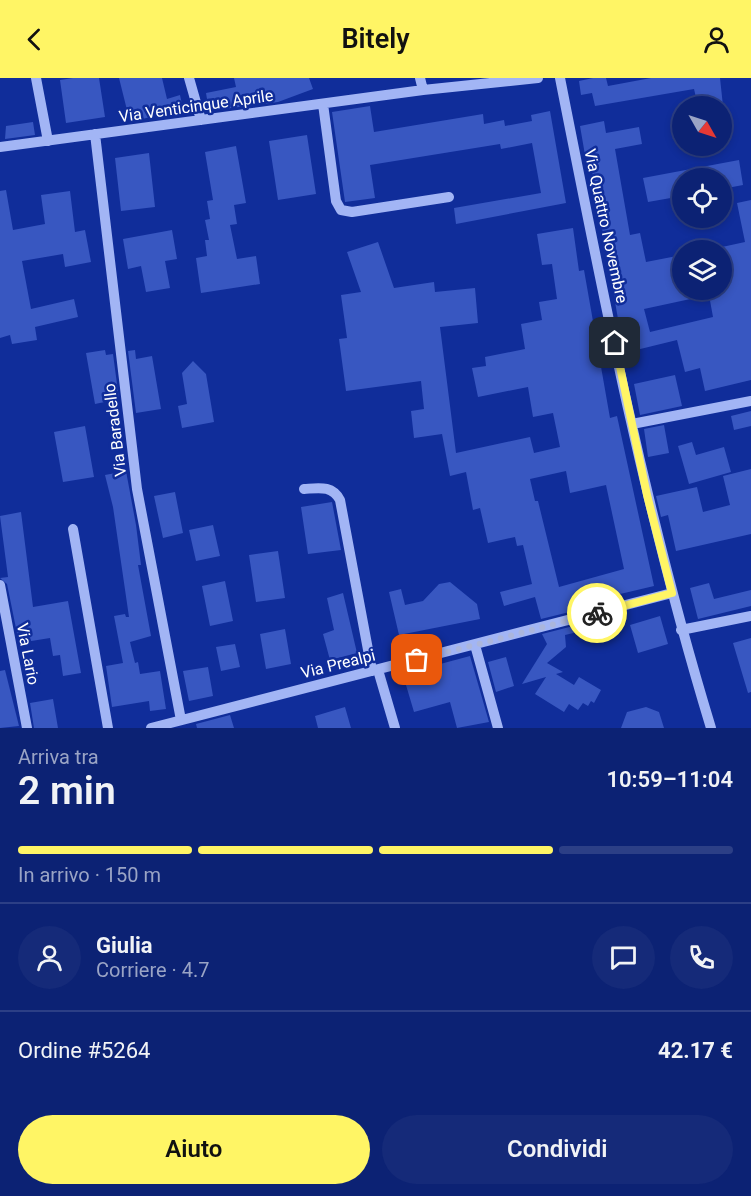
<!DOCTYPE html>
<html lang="it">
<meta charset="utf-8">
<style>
body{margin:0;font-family:Roboto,sans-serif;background:#152a79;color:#f1f3f6;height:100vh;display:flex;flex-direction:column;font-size:22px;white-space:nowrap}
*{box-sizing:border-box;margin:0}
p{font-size:20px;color:#9aa4c5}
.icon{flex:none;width:33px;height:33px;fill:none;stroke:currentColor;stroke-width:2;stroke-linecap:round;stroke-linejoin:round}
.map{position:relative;height:650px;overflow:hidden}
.panel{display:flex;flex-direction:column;background:#0c2274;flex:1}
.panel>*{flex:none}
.needle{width:39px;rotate:129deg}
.fabs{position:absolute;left:672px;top:18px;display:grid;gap:12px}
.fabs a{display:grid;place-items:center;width:60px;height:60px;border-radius:50%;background:#0c2274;box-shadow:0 3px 9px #0003,0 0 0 2px #2c3f86;font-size:30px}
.pin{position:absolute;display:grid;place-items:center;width:51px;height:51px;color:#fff;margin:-26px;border-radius:12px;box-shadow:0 3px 9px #0006}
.courier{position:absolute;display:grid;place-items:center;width:60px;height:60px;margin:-30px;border:4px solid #fff565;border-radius:50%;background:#fff;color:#222;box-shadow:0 2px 8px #0007}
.overview em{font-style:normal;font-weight:600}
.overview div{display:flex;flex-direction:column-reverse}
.overview{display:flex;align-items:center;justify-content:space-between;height:102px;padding:0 18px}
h1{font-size:39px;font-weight:600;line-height:45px}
.bar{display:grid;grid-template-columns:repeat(4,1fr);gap:9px 6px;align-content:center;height:72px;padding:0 18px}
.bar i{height:8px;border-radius:4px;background:#2c3f86}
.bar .current{background:#fff565}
.bar p{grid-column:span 4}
.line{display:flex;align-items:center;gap:15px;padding:0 18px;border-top:2px solid #2c3f86}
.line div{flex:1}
.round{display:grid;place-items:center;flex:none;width:63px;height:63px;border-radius:32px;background:#152a79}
.primary-button{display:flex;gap:12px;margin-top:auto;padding:12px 18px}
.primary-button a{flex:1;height:69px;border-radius:36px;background:#fff565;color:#111;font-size:24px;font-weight:600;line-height:69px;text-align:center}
.primary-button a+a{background:#152a79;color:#f1f3f6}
header{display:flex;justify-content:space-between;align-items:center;height:78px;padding:0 18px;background:#fff565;color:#111;font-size:27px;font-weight:600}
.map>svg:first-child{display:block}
</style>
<header><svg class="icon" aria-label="back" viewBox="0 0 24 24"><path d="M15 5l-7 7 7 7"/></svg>Bitely<svg class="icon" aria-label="person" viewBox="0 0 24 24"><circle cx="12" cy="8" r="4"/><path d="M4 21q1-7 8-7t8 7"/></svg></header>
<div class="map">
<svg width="751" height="650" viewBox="0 0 751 650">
<rect width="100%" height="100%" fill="#102d9a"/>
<!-- building -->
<path fill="#3857c1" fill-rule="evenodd" d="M 73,0 L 99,0 L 105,39 L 66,45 L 60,2 Z
M 119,0 L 162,0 L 167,21 L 180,17 L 183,31 L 130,44 Z
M 234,0 L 309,0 L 313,11 L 278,24 L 209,33 L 206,15 L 236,9 Z
M 593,0 L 606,0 L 608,8 L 651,0 L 720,0 L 723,28 L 698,28 L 694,11 L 595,28 L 592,15 L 581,17 L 579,3 Z
M 370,28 L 374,54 L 483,36 L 484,46 L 504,42 L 505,48 L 532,43 L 531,37 L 550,33 L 566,125 L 456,146 L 454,130 L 541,115 L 532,65 L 501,71 L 500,66 L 370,87 L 375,120 L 345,124 L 332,34 Z
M 604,43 L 606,55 L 639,49 L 642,66 L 615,71 L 630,157 L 640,155 L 646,184 L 682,177 L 682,212 L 722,212 L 722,169 L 745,164 L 737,125 L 751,122 L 751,302 L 705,313 L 700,290 L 685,294 L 677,262 L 624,275 L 589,76 L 585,77 L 580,48 ZM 709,217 L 713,239 L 650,254 L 644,231 Z
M 33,44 L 35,57 L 5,61 L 6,48 Z
M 307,57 L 316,116 L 278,122 L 269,63 Z
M 236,68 L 246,125 L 234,127 L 237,146 L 230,147 L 237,181 L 256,178 L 260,206 L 201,215 L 196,180 L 207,178 L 205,162 L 209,162 L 205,142 L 210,141 L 207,123 L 213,122 L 205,74 Z
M 149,75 L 155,129 L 121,133 L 115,80 Z
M 739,82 L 743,107 L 722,111 L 722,100 L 682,100 L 682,118 L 648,124 L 643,100 Z
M 6,112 L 13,152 L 45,146 L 41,117 L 70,113 L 75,154 L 85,152 L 91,184 L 65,189 L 63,176 L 22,183 L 31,231 L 74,221 L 78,239 L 35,249 L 37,262 L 12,266 L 10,257 L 0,260 L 0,113 Z
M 573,150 L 579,193 L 584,192 L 610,340 L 617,338 L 654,508 L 599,521 L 600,525 L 598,527 L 541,541 L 535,519 L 504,528 L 500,514 L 532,506 L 523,467 L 517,468 L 515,459 L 488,465 L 480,430 L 473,432 L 466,394 L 450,398 L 442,356 L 414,360 L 411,333 L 424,331 L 421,303 L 346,313 L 339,261 L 347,260 L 341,217 L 361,214 L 347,174 L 378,164 L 394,210 L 434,204 L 435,214 L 475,210 L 478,245 L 440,249 L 456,375 L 530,359 L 534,375 L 560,369 L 553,335 L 533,339 L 528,309 L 478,319 L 472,290 L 486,288 L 485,279 L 525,271 L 521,246 L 542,242 L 539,224 L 557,221 L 552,186 L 542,187 L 537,156 ZM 566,393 L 570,415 L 606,407 L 624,491 L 559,509 L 538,423 L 535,423 L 530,401 Z
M 172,152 L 177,181 L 165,183 L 170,210 L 146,214 L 141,188 L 128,191 L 123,161 Z
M 105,272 L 106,277 L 113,276 L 119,321 L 95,326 L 86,275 Z
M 135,272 L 136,281 L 152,278 L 161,331 L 136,335 L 128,273 Z
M 193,283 L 206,296 L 214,344 L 182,350 L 178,328 L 187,326 L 182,295 Z
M 675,297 L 682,328 L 640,337 L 634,306 Z
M 751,333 L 751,348 L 734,352 L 731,338 Z
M 664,347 L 669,375 L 648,379 L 644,351 Z
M 85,348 L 94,399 L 63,404 L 54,354 Z
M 692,364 L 696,377 L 724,369 L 731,394 L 689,406 L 678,368 Z
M 751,391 L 751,456 L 676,473 L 668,437 L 661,439 L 656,418 L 697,409 L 703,434 L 730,427 L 723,398 Z
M 126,393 L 136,447 L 141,487 L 138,487 L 151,558 L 130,564 L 135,585 L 138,584 L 140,596 L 160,593 L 166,631 L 150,633 L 149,623 L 112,629 L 106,588 L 123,585 L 114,538 L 125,536 L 126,539 L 129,539 L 113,429 L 105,397 Z
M 175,414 L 183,455 L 163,460 L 154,418 Z
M 332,424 L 341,472 L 308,476 L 301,429 Z
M 21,434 L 33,529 L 68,523 L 81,595 L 63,598 L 60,577 L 53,578 L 50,560 L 19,565 L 7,506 L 0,500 L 8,499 L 0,438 Z
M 213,447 L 220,478 L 196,483 L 189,452 Z
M 278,473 L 285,520 L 256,524 L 249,477 Z
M 225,503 L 233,543 L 210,548 L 202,508 Z
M 450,504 L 477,526 L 480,541 L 399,557 L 389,514 L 401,511 L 405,527 L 423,523 L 439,506 Z
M 709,505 L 714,521 L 751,512 L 751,528 L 698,541 L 690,510 Z
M 343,515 L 357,575 L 330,582 L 323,556 L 334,552 L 327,520 Z
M 660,538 L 668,566 L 638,575 L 630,547 Z
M 601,541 L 603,548 L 565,557 L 566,569 L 547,585 L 563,594 L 556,596 L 574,607 L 579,599 L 601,612 L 594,625 L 591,623 L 588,628 L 583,625 L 578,632 L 569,626 L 564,634 L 535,616 L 546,599 L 522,606 L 547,566 L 542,556 Z
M 285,551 L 291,586 L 266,591 L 260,556 Z
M 751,560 L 751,614 L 748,615 L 733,565 Z
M 235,566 L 240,589 L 221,593 L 216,569 Z
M 470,578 L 489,644 L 457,650 L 450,624 L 414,634 L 406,607 L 421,603 L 418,592 Z
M 506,579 L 514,608 L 496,614 L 488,584 Z
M 208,589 L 213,618 L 189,623 L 183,593 Z
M 5,592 L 19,648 L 0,650 L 0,593 Z
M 53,621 L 58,650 L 34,650 L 30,625 Z
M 345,629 L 351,650 L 318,650 L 315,638 Z
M 646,629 L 659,634 L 664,650 L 621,650 L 627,634 Z
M 230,637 L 234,650 L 197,650 L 196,646 Z"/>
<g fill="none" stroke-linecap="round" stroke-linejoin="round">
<!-- minor -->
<path stroke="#a2b5f5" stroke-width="10" d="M 36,0 L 48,63
M 189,0 L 201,42
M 420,0 L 423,12
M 560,0 C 603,218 646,437 711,650
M 323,26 L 336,123 L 341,132 L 352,134 L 449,119
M 95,56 L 137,411 L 181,642
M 0,69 L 423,12 L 538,0
M 632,346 L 751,323
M 304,411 C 319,410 332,407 340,422 L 372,593
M 73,451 L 108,650
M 0,507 L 27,650
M 681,552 L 751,538
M 475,567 L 498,650
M 378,592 L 395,650
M 151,650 L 672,515"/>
</g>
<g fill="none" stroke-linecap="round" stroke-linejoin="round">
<!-- done -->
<path stroke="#abb6dc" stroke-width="6" stroke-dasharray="0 10.8" d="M 417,582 L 597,535"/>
<!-- route -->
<path stroke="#fff565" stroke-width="8" d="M 597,535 L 672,515 L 647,417 L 615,265"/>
</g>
<g text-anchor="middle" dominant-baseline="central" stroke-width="5" stroke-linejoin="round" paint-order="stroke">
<!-- street labels -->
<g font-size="16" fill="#fff" stroke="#102d9a">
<text transform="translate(196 28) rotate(-8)">Via Venticinque Aprile</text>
<text transform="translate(606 148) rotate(78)">Via Quattro Novembre</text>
<text transform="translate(115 352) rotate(-97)">Via Baradello</text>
<text transform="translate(28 576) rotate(79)">Via Lario</text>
<text transform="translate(338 586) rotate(-14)">Via Prealpi</text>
</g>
</g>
</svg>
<div class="fabs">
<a><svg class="needle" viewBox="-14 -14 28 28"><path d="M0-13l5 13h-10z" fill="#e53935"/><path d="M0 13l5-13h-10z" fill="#9aa4c5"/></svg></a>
<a><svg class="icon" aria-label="locate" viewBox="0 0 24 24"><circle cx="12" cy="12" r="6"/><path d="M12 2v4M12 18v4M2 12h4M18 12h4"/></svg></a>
<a><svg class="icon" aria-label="layers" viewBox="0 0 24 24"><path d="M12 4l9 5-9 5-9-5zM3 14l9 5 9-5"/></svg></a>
</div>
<div class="pin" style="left:417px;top:582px;background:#ea580c"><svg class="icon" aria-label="bag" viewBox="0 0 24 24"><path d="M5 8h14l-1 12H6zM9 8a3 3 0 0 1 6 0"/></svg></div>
<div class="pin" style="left:615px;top:265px;background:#1f2937"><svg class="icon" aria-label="home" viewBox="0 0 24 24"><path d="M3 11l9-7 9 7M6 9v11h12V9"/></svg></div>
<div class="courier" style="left:597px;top:535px"><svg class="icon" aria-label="bike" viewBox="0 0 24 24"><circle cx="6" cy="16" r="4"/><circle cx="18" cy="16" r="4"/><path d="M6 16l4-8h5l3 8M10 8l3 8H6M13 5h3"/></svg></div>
</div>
<section class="panel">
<div class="overview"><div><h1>2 min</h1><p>Arriva tra</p></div><em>10:59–11:04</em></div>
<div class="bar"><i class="current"></i><i class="current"></i><i class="current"></i><i></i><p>In arrivo · 150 m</p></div>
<div class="line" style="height:108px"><a class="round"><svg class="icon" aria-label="person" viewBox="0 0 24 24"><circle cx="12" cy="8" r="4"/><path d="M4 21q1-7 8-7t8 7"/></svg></a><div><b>Giulia</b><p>Corriere · 4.7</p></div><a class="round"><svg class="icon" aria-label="chat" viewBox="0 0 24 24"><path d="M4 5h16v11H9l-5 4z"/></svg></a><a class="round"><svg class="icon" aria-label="phone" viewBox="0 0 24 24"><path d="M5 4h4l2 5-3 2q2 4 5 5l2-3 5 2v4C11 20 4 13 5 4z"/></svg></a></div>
<div class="line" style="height:78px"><div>Ordine #5264</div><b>42.17 €</b></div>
<div class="primary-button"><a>Aiuto</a><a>Condividi</a></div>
</section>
